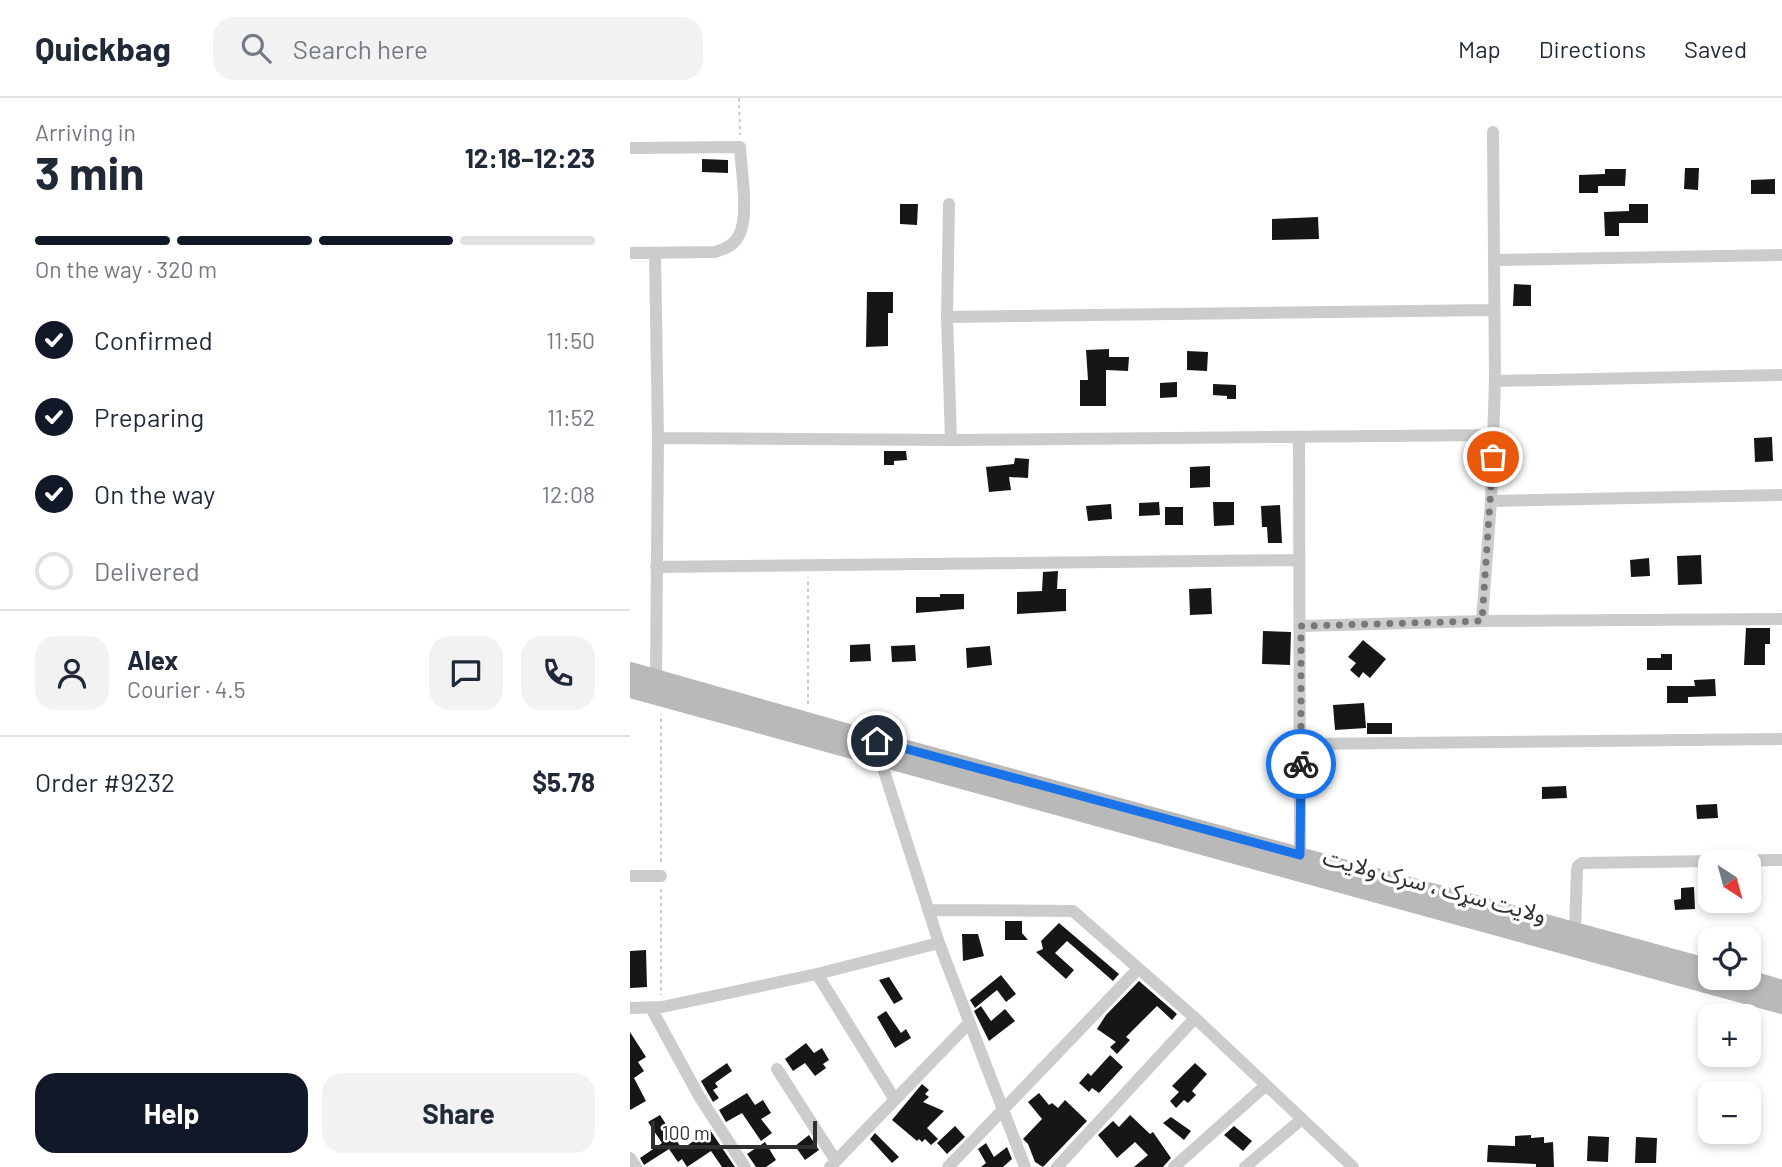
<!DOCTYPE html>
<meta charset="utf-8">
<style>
body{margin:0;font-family:Barlow,"Noto Sans Arabic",sans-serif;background:#f2f2f3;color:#1f2937;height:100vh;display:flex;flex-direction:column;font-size:26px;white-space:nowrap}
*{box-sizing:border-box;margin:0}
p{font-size:23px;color:#747a83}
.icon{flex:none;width:38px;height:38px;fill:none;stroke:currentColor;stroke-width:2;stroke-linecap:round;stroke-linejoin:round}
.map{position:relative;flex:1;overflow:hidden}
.details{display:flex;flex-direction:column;background:#fff;width:630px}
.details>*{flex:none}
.needle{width:46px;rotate:144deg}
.fabs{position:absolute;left:1068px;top:752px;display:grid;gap:14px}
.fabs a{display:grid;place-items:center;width:63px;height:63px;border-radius:14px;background:#fff;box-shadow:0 4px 10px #0003;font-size:35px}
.scale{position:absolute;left:21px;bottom:18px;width:166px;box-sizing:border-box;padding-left:7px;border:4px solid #2f2f2f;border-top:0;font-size:19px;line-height:24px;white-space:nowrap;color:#2f2f2f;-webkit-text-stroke:5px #fff;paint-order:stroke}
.pin{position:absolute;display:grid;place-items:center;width:60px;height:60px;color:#fff;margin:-30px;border:4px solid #fff;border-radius:50%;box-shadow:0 2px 7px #0007}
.courier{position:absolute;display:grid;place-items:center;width:70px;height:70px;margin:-35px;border:5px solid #1a73e8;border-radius:50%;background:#fff;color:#222;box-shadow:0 2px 9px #0007}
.headline em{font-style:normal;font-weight:700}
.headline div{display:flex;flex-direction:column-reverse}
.headline{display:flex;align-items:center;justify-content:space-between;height:119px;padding:0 35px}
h1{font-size:46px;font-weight:700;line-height:52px}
.bar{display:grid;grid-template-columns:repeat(4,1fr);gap:10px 7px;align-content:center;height:84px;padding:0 35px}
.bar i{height:9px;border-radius:5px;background:#e0e1e3}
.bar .current{background:#111827}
.bar p{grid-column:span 4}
.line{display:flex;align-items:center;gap:18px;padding:0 35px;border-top:2px solid #e0e1e3}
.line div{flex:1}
.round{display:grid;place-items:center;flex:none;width:74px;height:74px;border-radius:21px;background:#f2f2f3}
ol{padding:0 35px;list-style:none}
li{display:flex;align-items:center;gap:21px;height:77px}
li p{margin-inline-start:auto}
li .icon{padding:7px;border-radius:50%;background:#111827;color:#fff;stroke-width:4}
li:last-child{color:#747a83}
li i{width:38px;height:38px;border:4px solid #e0e1e3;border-radius:50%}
.primary-button{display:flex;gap:14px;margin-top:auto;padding:14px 35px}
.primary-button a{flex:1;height:80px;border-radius:21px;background:#111827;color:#fff;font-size:28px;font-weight:700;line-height:80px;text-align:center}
.primary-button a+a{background:#f2f2f3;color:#1f2937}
header{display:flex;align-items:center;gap:42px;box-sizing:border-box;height:98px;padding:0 35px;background:#fff;border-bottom:2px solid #e0e1e3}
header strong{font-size:33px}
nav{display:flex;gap:38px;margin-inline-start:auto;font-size:24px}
.search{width:490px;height:63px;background:#f2f2f3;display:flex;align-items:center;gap:18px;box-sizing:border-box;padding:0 24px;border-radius:21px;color:#747a83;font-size:26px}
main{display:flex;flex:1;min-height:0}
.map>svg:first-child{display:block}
</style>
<header>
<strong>Quickbag</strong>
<div class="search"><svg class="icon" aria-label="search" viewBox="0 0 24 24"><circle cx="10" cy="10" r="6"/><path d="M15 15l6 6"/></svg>Search here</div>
<nav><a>Map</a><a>Directions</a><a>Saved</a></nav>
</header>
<main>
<section class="details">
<div class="headline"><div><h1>3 min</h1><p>Arriving in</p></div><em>12:18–12:23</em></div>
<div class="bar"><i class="current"></i><i class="current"></i><i class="current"></i><i></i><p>On the way · 320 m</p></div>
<ol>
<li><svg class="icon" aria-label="check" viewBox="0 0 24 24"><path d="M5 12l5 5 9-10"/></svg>Confirmed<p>11:50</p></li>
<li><svg class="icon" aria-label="check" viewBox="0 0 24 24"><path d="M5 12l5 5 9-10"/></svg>Preparing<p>11:52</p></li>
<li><svg class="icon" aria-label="check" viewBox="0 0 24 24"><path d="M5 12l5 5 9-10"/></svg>On the way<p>12:08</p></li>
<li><i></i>Delivered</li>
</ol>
<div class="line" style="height:126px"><a class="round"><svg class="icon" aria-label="person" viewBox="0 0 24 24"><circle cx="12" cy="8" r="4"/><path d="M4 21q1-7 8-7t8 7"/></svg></a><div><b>Alex</b><p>Courier · 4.5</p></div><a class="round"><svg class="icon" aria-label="chat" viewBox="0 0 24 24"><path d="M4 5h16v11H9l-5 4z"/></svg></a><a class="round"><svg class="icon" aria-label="phone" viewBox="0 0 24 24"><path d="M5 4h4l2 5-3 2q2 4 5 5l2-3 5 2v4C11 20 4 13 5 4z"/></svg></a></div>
<div class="line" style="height:91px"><div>Order #9232</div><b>$5.78</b></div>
<div class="primary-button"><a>Help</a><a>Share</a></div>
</section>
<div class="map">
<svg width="1152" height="1069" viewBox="0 0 1152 1069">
<rect width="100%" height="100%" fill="#fff"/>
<!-- building -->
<path fill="#161616" d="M 72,61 L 98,62 L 98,75 L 72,74 Z
M 1055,70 L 1069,70 L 1068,92 L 1054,91 Z
M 975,71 L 996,71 L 995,88 L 968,88 L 968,95 L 949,95 L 949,77 L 975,76 Z
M 1145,81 L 1145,96 L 1121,96 L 1121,82 Z
M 270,106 L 288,106 L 287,127 L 270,126 Z
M 999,106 L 1018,106 L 1018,125 L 989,125 L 989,138 L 975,138 L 974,114 L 999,113 Z
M 688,119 L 689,141 L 642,142 L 642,121 Z
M 884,186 L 901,187 L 901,208 L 883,208 Z
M 237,194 L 263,194 L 263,215 L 258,215 L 258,248 L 236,249 Z
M 479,251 L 479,259 L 499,259 L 498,273 L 476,272 L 476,308 L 450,308 L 450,282 L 458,282 L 456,252 Z
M 557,253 L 578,254 L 577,273 L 557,272 Z
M 547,284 L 547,299 L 530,300 L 530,285 Z
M 583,286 L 606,287 L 606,301 L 597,301 L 597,298 L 583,297 Z
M 1142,339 L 1143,363 L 1125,364 L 1124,340 Z
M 254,353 L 276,353 L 277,362 L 264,363 L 264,367 L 254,367 Z
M 385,360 L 399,361 L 398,380 L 379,379 L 381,392 L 359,394 L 356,369 L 384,366 Z
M 580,368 L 580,389 L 560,390 L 560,369 Z
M 529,404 L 530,417 L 509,418 L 509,405 Z
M 583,404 L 604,404 L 604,427 L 584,428 Z
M 481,406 L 482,421 L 458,423 L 456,408 Z
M 650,407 L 652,445 L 638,445 L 637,429 L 632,429 L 631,408 Z
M 535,409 L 553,409 L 553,427 L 535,427 Z
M 1071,457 L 1072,486 L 1048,487 L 1047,458 Z
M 1019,460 L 1020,478 L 1001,479 L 1000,462 Z
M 428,473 L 427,491 L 436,491 L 436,513 L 387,516 L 387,494 L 412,493 L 413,474 Z
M 581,490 L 582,516 L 560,517 L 559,491 Z
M 310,496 L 334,496 L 334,511 L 286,515 L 286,499 L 310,499 Z
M 1116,530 L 1140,530 L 1140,546 L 1135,546 L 1135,567 L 1114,567 Z
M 633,533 L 661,534 L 660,567 L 632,566 Z
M 733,542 L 756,561 L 740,580 L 733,574 L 729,580 L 720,572 L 726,565 L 718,559 Z
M 240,546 L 241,563 L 220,564 L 220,547 Z
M 285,547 L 286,563 L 262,564 L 261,548 Z
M 360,548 L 362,567 L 337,570 L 336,550 Z
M 1031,556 L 1042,556 L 1042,572 L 1017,572 L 1017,560 L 1031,560 Z
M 1085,581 L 1086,598 L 1058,599 L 1058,605 L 1037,605 L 1037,588 L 1065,588 L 1064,582 Z
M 734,605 L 736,630 L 705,632 L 703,607 Z
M 737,625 L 762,625 L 762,636 L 737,636 Z
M 936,688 L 937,700 L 912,701 L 912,689 Z
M 1087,706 L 1088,720 L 1067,721 L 1066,707 Z
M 1064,789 L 1065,811 L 1045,812 L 1044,802 L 1051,801 L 1051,790 Z
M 375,823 L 392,823 L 392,835 L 398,842 L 375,842 Z
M 429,825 L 489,876 L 483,883 L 437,843 L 425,855 L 444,872 L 436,881 L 406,854 L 413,851 L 411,843 Z
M 332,836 L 348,836 L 354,858 L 333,863 Z
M 16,852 L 17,889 L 0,890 L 0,853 Z
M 371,877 L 386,896 L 376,904 L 367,892 L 345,910 L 340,902 Z
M 259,879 L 273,901 L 264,906 L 249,882 Z
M 509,883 L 547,916 L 542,922 L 527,908 L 496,939 L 500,942 L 487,956 L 480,949 L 486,944 L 467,931 L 476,917 Z
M 351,908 L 361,923 L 375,911 L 385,923 L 359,943 L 344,913 Z
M 256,913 L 271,935 L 276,931 L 281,940 L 265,950 L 247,919 Z
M 0,934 L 16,959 L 8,964 L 14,973 L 4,980 L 16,1003 L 0,1012 Z
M 176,945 L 184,955 L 192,950 L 199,962 L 193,966 L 196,970 L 185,978 L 175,965 L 163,973 L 155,961 Z
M 480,957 L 493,969 L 469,995 L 462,990 L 459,994 L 449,985 L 458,975 L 461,978 Z
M 97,965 L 102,973 L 85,985 L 88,989 L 83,992 L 89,1000 L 83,1004 L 71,983 Z
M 565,965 L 577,976 L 562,993 L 566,997 L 558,1005 L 554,1002 L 546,1010 L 540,1003 L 549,994 L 542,988 Z
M 292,986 L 299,992 L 295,996 L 299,999 L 293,1004 L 314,1013 L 297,1030 L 308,1041 L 301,1047 L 295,1041 L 292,1044 L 289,1041 L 287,1043 L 262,1022 Z
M 117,995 L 125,1007 L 133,1002 L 141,1015 L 131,1021 L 142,1035 L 131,1043 L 112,1015 L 96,1024 L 89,1012 Z
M 409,995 L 419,1007 L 422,1005 L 428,1010 L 435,1002 L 457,1023 L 413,1069 L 405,1064 L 398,1046 L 393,1041 L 412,1021 L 398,1004 Z
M 30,1017 L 52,1051 L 80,1032 L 105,1069 L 92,1069 L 81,1053 L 57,1069 L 52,1061 L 48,1064 L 39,1051 L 14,1067 L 10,1060 L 32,1045 L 18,1024 Z
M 500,1017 L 520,1036 L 523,1034 L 541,1060 L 533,1069 L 504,1069 L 518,1057 L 505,1044 L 487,1060 L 468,1037 L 483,1023 L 489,1029 Z
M 541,1019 L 561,1033 L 554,1042 L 533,1025 Z
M 325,1028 L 335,1039 L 317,1056 L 307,1045 Z
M 604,1028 L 622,1043 L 613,1053 L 594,1037 Z
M 245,1035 L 269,1059 L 262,1065 L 240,1041 Z
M 179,1037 L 189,1052 L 175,1062 L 165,1048 Z
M 901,1037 L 901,1040 L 914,1039 L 914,1045 L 923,1044 L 924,1069 L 906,1069 L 906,1066 L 857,1064 L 858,1047 L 885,1048 L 885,1038 Z
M 958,1038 L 979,1039 L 978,1064 L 957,1063 Z
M 1006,1039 L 1027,1040 L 1026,1065 L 1005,1065 Z
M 135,1044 L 146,1062 L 136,1069 L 126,1069 L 117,1056 Z
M 356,1045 L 364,1059 L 377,1049 L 382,1061 L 373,1069 L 351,1069 L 356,1065 L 348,1051 Z"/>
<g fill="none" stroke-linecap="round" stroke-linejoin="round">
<!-- path -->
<path stroke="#ccc" stroke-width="2" stroke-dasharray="3.5 3.5" stroke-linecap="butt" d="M 109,0 L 110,37
M 178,606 L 178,479
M 31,764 L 31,616
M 31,791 L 31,897"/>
<!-- street -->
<path stroke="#ccc" stroke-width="12" d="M 0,50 L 110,49 C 111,72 120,120 108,139 C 103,148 94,151 85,154 L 0,155
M 25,155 L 28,340 L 26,580
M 865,162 L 1152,157
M 317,219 L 319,106
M 865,283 L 1152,277
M 28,340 L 321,342 L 863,337
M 669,340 L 670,757
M 321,342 L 317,219 L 864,212
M 861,403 L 1152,397
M 26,469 L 668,462
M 852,523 L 861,403 L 865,283 L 863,34
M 671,528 L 852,523 L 1152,521
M 671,646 L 1152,641
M 248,654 L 309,845 L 395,1069
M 0,778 L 31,778
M 298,812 L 443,813 L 565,920 L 723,1069
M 945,832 L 947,772 L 948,768 L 952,765 L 1152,762
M 187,876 L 265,1002
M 0,910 L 32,909 L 187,876 L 309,845
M 21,910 L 69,998 L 115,1069
M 147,971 L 206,1063
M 0,1060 L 6,1069
M 200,1069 L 339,925
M 318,1069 L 508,871
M 427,1069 L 565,920
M 544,1069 L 635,988
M 615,1069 L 672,1021"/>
<!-- secondary -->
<path stroke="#b9b9b9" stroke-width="18" d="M 0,573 L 247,643 L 1080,870
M 0,591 L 1152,907
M 1116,880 L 1152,891"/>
</g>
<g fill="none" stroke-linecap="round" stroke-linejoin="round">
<!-- done -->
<path stroke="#787878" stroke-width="7" stroke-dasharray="0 12.6" d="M 671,666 L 671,528 L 852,523 L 863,359"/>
<!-- route -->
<path stroke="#1a73e8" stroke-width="9" d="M 247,643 L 670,757 L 671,666"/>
</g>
<g text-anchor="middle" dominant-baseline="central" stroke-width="7" stroke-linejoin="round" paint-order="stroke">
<!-- street labels -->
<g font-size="23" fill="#2f2f2f" stroke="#fff">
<text transform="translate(805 787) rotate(15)">ولایت سړک ، سرک ولایت</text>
</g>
</g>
</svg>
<div class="fabs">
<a><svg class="needle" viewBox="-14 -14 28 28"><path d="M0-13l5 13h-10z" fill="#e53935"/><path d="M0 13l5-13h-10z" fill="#747a83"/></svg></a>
<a><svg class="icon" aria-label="locate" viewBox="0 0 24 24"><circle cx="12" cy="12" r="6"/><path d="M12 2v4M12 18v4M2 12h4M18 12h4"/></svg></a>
<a>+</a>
<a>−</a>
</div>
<div class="scale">100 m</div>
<div class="pin" style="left:863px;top:359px;background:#ea580c"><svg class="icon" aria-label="bag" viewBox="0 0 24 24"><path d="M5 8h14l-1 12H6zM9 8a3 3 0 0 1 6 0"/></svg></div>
<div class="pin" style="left:247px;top:643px;background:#1f2937"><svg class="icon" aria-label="home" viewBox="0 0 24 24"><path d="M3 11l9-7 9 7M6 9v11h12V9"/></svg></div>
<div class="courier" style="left:671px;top:666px"><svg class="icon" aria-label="bike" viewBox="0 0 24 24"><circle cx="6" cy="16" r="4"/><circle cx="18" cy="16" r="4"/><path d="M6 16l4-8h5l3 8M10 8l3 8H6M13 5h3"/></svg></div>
</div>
</main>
